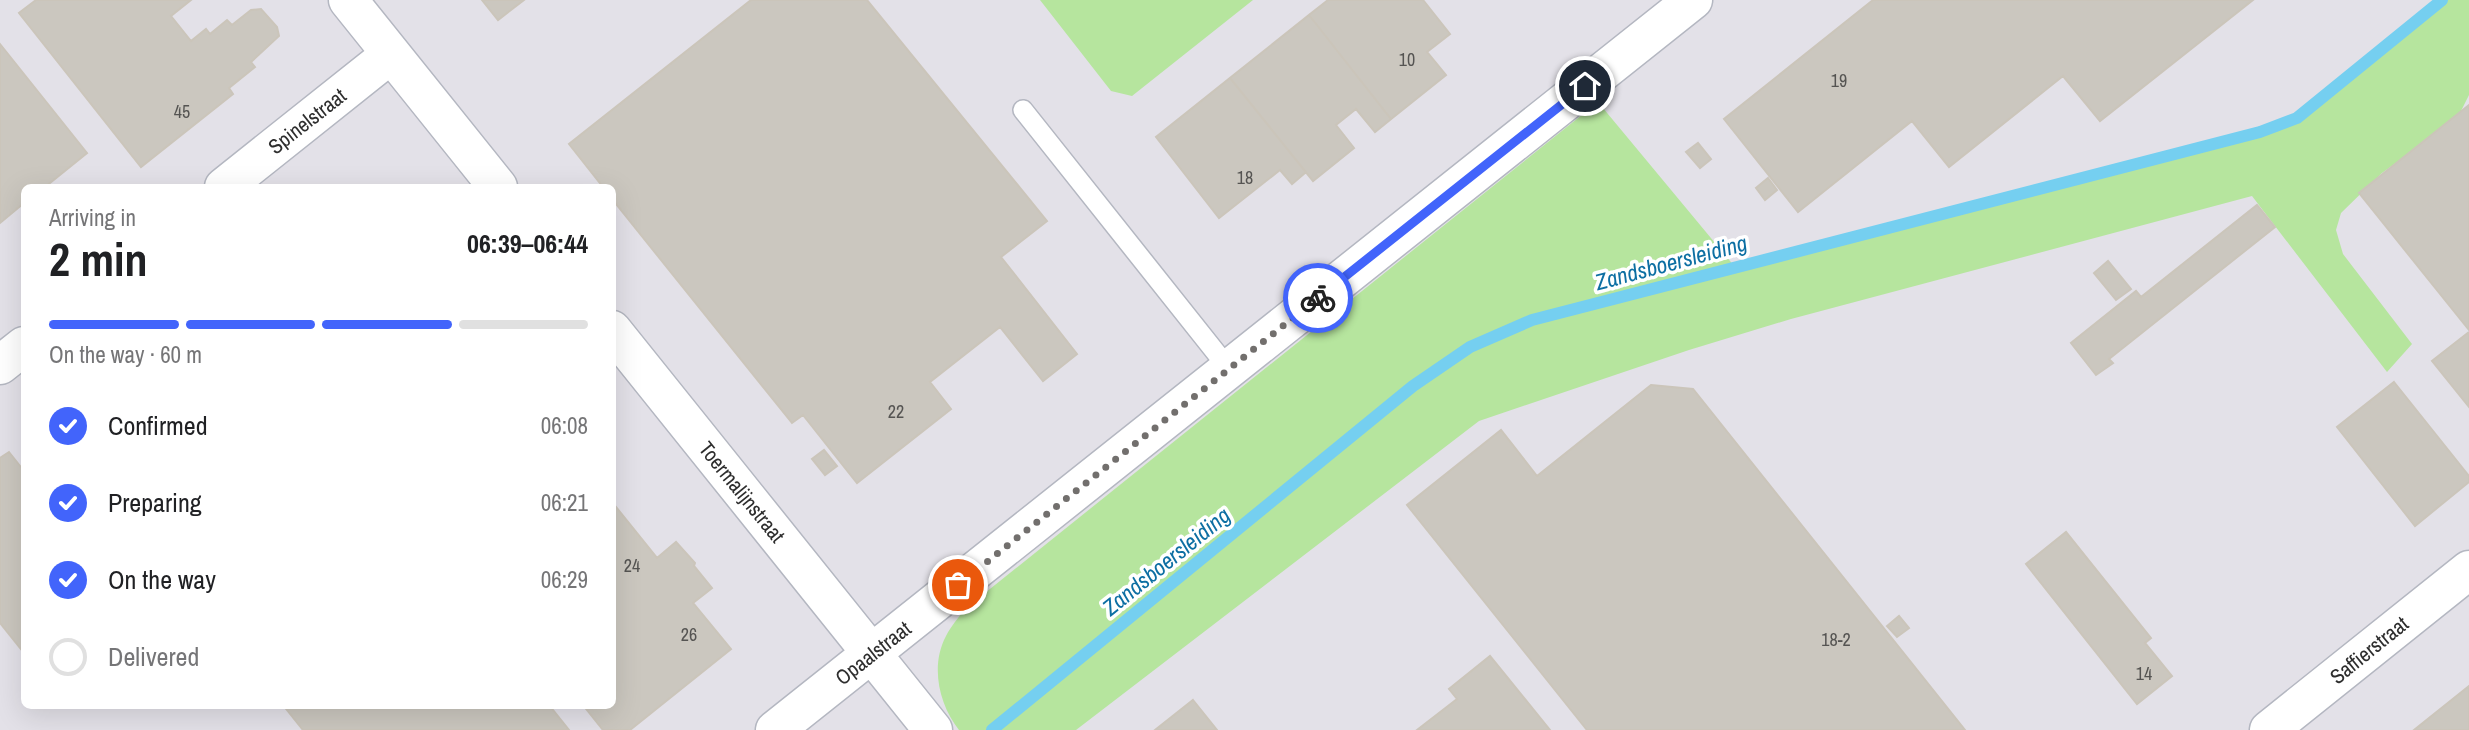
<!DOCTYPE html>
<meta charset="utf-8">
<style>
body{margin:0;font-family:"Archivo Narrow",sans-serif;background:#f6f6f6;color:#202124;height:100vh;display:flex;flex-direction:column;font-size:26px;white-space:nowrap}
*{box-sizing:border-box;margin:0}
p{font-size:23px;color:#757577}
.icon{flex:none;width:38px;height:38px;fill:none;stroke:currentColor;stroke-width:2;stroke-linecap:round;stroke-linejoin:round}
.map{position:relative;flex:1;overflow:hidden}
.sheet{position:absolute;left:21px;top:184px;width:595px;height:525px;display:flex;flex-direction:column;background:#fff;border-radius:10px;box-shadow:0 7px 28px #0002}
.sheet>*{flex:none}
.pin{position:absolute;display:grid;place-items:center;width:60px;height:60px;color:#fff;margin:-30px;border:4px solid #fff;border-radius:50%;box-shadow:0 2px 7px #0007}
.courier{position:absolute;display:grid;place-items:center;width:70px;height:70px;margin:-35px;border:5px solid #4264fb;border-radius:50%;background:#fff;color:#222;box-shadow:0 2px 9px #0007}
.headline em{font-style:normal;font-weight:800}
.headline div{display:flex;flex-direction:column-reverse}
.headline{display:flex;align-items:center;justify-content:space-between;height:119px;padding:0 28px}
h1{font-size:46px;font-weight:800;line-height:52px}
.bar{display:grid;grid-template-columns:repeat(4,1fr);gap:10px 7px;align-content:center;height:84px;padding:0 28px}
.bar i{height:9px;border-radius:5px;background:#e0e0e0}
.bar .on{background:#4264fb}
.bar p{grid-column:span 4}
ol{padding:0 28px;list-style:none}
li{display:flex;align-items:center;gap:21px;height:77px}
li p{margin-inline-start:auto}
li .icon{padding:7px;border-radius:50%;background:#4264fb;color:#fff;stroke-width:4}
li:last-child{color:#757577}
li i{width:38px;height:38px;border:4px solid #e0e0e0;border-radius:50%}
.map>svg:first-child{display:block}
</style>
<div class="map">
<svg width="2469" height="730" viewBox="0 0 2469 730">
<rect width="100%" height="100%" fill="#efe9e1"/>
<!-- industrial -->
<path fill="#e3e1e8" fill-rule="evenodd" d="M 0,0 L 2469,0 L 2469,730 L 0,730 ZM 24,187 L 612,187 L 612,705 L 24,705 Z"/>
<!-- green -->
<path fill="#b6e59e" d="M 1040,0 L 1253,0 L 1132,96 L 1111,91 Z
M 2442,0 L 2469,0 L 2469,95 L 2457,119 L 2382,173 L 2341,213 L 2336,230 L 2343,254 L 2412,344 L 2387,372 L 2252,196 L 1791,319 L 1689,350 L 1479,421 L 1076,730 L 959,730 C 939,705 930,666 946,636 C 951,626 959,617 965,609 L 1598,102 L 1735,267 L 2260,132 L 2297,118 Z"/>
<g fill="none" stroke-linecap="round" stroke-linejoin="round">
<!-- stream -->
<path stroke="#75cff0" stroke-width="12" d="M 992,730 L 1413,386 L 1470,347 L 1532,320 L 2260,132 L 2297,118 L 2442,0"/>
</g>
<!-- building -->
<path fill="#cbc7bf" stroke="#cbc5ba" stroke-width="2" d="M 36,0 L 191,0 L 171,16 L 191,41 L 206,29 L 210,34 L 227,20 L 232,25 L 251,10 L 261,9 L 277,27 L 279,36 L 251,62 L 255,67 L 229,88 L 233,94 L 141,167 L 19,13 Z
M 482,0 L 524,0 L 498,20 Z
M 751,0 L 867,0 L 1047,221 L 1001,257 L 1077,354 L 1043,381 L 1000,327 L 930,382 L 951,409 L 857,483 L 803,415 L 792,423 L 612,199 L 612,187 L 603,187 L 569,144 Z
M 1328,0 L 1423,0 L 1450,34 L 1427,52 L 1446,75 L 1391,119 L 1309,15 Z
M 1873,0 L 2253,0 L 2100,121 L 2063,76 L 1949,167 L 1912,121 L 1798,212 L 1724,119 Z
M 1309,15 L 1391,119 L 1375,132 L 1356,109 L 1336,125 L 1354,148 L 1313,181 L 1230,78 Z
M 0,44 L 87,153 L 45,187 L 24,187 L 24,203 L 0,223 Z
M 1230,78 L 1306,172 L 1292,184 L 1280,170 L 1219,218 L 1156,137 Z
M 2469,105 L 2469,330 L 2359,193 Z
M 1698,143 L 1711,159 L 1700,168 L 1686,152 Z
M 1768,178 L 1777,190 L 1765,200 L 1756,188 Z
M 2257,205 L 2275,227 L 2109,359 L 2113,363 L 2096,375 L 2071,343 L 2136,291 L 2141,297 Z
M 2108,261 L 2131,289 L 2116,300 L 2094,273 Z
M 2469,332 L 2469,407 L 2432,361 Z
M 2394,382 L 2469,476 L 2469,482 L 2415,526 L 2337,427 Z
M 1651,385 L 1693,389 L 1965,730 L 1587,730 L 1407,505 L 1501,430 L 1537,476 Z
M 824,450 L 837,466 L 825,475 L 812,459 Z
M 9,452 L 24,471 L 24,653 L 0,623 L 0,458 Z
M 612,502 L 657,558 L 676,542 L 695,563 L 694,566 L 712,588 L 693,603 L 731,649 L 630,730 L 603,730 L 583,705 L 612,705 Z
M 2066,532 L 2151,638 L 2145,643 L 2172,676 L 2137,704 L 2026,564 Z
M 1899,616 L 1909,628 L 1897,637 L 1887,626 Z
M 1490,656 L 1550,730 L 1417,730 L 1457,699 L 1449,689 Z
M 2469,686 L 2469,730 L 2414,730 Z
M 1193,700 L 1217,730 L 1155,730 Z
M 283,705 L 549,705 L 569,730 L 303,730 Z"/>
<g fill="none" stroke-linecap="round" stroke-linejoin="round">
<defs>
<path id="service" d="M 1023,110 L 1229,369"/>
<path id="minor" d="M 348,0 L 498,187
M 224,187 L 391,54
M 612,330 L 933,730
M 0,365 L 24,346
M 775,730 L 1693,0
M 2269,730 L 2469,570"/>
</defs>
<!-- service casing -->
<use href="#service" stroke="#b4b7c1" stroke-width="22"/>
<!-- minor casing -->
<use href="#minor" stroke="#b4b7c1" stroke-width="41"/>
<!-- service -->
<use href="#service" stroke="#fff" stroke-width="19"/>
<!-- minor -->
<use href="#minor" stroke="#fff" stroke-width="38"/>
</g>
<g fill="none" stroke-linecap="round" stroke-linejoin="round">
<!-- done -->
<path stroke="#726f6d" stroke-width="7" stroke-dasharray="0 12.6" d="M 958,585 L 1318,298"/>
<!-- route -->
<path stroke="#4264fb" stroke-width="9" d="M 1318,298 L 1585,86"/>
</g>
<g text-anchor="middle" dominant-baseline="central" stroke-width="7" stroke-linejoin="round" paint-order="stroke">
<!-- number labels -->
<g font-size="18" fill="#555452">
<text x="1407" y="59">10</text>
<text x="1839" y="80">19</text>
<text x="182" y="111">45</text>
<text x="1245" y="177">18</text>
<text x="896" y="411">22</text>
<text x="632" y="565">24</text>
<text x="689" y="634">26</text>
<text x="1836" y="639">18-2</text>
<text x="2144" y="673">14</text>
</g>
<!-- street labels -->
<g font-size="21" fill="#2e2e2e" stroke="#fff">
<text transform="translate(307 121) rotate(-38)">Spinelstraat</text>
<text transform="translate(742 492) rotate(51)">Toermalijnstraat</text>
<text transform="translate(2369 650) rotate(-39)">Saffierstraat</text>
<text transform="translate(873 653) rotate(-38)">Opaalstraat</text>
</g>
<!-- water labels -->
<g font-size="23" font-style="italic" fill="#0d6fa3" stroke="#fff">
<text transform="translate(1671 262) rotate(-15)">Zandsboersleiding</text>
<text transform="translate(1166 561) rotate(-39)">Zandsboersleiding</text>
</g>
</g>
</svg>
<div class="pin" style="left:958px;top:585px;background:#ea580c"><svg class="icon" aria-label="bag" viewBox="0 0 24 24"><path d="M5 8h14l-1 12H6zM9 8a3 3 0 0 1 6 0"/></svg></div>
<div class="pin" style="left:1585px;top:86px;background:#1f2937"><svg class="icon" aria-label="home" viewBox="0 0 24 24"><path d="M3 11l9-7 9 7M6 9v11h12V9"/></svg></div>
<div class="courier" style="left:1318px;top:298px"><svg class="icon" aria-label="bike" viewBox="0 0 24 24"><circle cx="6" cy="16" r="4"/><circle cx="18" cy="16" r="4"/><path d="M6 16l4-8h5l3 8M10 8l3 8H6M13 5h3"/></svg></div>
<section class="sheet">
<div class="headline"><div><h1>2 min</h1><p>Arriving in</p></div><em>06:39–06:44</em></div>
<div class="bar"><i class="on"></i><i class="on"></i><i class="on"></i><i></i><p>On the way · 60 m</p></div>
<ol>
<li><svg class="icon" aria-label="check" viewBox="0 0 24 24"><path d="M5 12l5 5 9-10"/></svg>Confirmed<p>06:08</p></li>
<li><svg class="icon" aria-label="check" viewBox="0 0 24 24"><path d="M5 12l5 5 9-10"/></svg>Preparing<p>06:21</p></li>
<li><svg class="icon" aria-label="check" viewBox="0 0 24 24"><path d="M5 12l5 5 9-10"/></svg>On the way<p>06:29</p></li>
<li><i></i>Delivered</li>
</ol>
</section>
</div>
